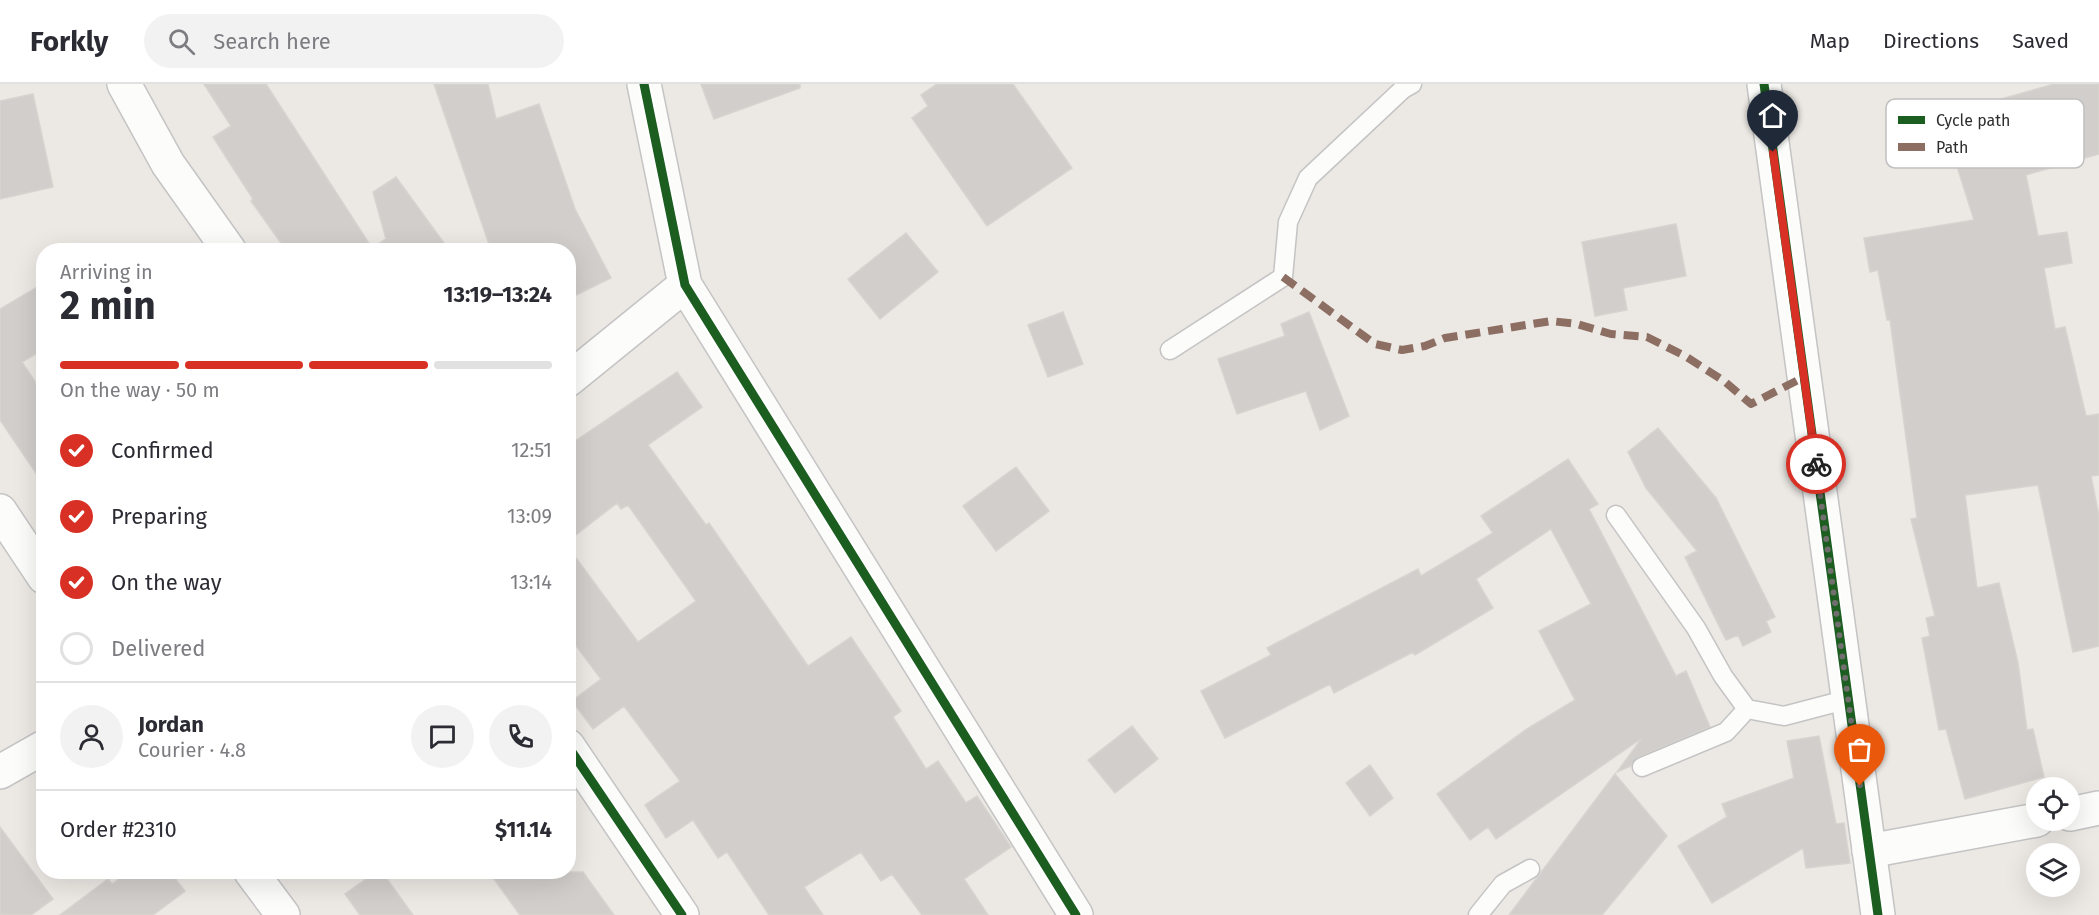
<!DOCTYPE html>
<meta charset="utf-8">
<style>
body{margin:0;font-family:"Fira Sans",sans-serif;background:#f2f2f3;color:#2b2b33;height:100vh;display:flex;flex-direction:column;font-size:22px;white-space:nowrap}
*{box-sizing:border-box;margin:0}
p{font-size:20px;color:#7c7c81}
.icon{flex:none;width:33px;height:33px;fill:none;stroke:currentColor;stroke-width:2;stroke-linecap:round;stroke-linejoin:round}
.map{position:relative;flex:1;overflow:hidden}
.details{position:absolute;left:36px;top:159px;width:540px;height:636px;display:flex;flex-direction:column;background:#fff;border-radius:24px;box-shadow:0 6px 24px #0002}
.details>*{flex:none}
.tools{position:absolute;left:2026px;top:693px;display:grid;gap:12px}
.tools a{display:grid;place-items:center;width:54px;height:54px;border-radius:50%;background:#fff;box-shadow:0 6px 24px #0002;font-size:30px}
.pin{position:absolute;display:grid;place-items:center;width:51px;height:51px;color:#fff;margin:-62px -26px;border-radius:50% 50% 50% 0;rotate:-45deg;box-shadow:0 0 6px #0007}
.pin .icon{rotate:45deg}
.courier{position:absolute;display:grid;place-items:center;width:60px;height:60px;margin:-30px;border:4px solid #d93025;border-radius:50%;background:#fff;color:#222;box-shadow:0 2px 8px #0007}
.head em{font-style:normal;font-weight:700}
.head div{display:flex;flex-direction:column-reverse}
.head{display:flex;align-items:center;justify-content:space-between;height:102px;padding:0 24px}
h1{font-size:39px;font-weight:700;line-height:45px}
.bar{display:grid;grid-template-columns:repeat(4,1fr);gap:9px 6px;align-content:center;height:72px;padding:0 24px}
.bar i{height:8px;border-radius:4px;background:#e1e1e2}
.bar .on{background:#d93025}
.bar p{grid-column:span 4}
.line{display:flex;align-items:center;gap:15px;padding:0 24px;border-top:2px solid #e1e1e2}
.line div{flex:1}
.round{display:grid;place-items:center;flex:none;width:63px;height:63px;border-radius:32px;background:#f2f2f3}
ol{padding:0 24px;list-style:none}
li{display:flex;align-items:center;gap:18px;height:66px}
li p{margin-inline-start:auto}
li .icon{padding:6px;border-radius:50%;background:#d93025;color:#fff;stroke-width:4}
li:last-child{color:#7c7c81}
li i{width:33px;height:33px;border:3px solid #e1e1e2;border-radius:50%}
header{display:flex;align-items:center;gap:36px;box-sizing:border-box;height:84px;padding:0 30px;background:#fff;border-bottom:2px solid #e1e1e2}
header strong{font-size:28px}
nav{display:flex;gap:33px;margin-inline-start:auto;font-size:21px}
.search{width:420px;height:54px;background:#f2f2f3;display:flex;align-items:center;gap:15px;box-sizing:border-box;padding:0 21px;border-radius:33px;color:#7c7c81;font-size:22px}
.map>svg:first-child{display:block}
</style>
<header>
<strong>Forkly</strong>
<div class="search"><svg class="icon" aria-label="search" viewBox="0 0 24 24"><circle cx="10" cy="10" r="6"/><path d="M15 15l6 6"/></svg>Search here</div>
<nav><a>Map</a><a>Directions</a><a>Saved</a></nav>
</header>
<div class="map">
<svg width="2099" height="831" viewBox="0 0 2099 831">
<rect width="100%" height="100%" fill="#ece8e4"/>
<!-- building -->
<path fill="#d1cecb" stroke="#d7d4d0" stroke-width="1.5" d="M 204,0 L 266,0 L 372,164 L 386,155 L 373,108 L 396,93 L 449,166 L 286,166 L 251,117 L 253,115 L 213,53 L 231,42 Z
M 434,0 L 488,0 L 496,35 L 539,20 L 575,125 L 611,194 L 568,215 L 568,166 L 491,166 Z
M 701,0 L 800,0 L 800,4 L 714,35 Z
M 937,0 L 1013,0 L 1072,84 L 987,142 L 912,34 L 928,22 L 921,11 Z
M 2054,0 L 2099,0 L 2099,70 L 2026,91 L 2038,152 L 2067,148 L 2072,179 L 2044,184 L 2055,245 L 2065,243 L 2086,332 L 2099,330 L 2099,391 L 2091,392 L 2099,432 L 2099,562 L 2073,568 L 2038,401 L 1965,411 L 1977,504 L 1999,499 L 2018,579 L 2027,646 L 2033,645 L 2044,693 L 1965,715 L 1946,645 L 1939,646 L 1922,554 L 1930,552 L 1926,534 L 1935,532 L 1911,435 L 1917,434 L 1890,236 L 1887,236 L 1878,186 L 1870,188 L 1864,154 L 1974,136 L 1941,32 Z
M 33,10 L 53,103 L 0,115 L 0,17 Z
M 1676,140 L 1686,192 L 1623,204 L 1627,226 L 1595,232 L 1582,158 Z
M 906,149 L 938,188 L 880,235 L 848,195 Z
M 44,199 L 44,265 L 22,278 L 44,311 L 44,401 L 0,336 L 0,225 Z
M 1063,228 L 1083,280 L 1048,293 L 1028,241 Z
M 1309,228 L 1349,332 L 1320,346 L 1306,307 L 1237,330 L 1218,275 L 1285,252 L 1281,240 Z
M 677,288 L 702,323 L 648,361 L 706,441 L 709,439 L 808,582 L 851,553 L 901,627 L 893,633 L 926,685 L 938,677 L 966,719 L 977,712 L 1011,763 L 964,795 L 988,831 L 922,831 L 892,790 L 881,797 L 861,768 L 804,803 L 823,831 L 769,831 L 727,768 L 718,774 L 693,736 L 666,754 L 645,721 L 680,697 L 624,622 L 593,645 L 572,617 L 601,595 L 568,551 L 568,463 L 638,558 L 696,517 L 628,421 L 621,425 L 617,419 L 568,457 L 568,362 Z
M 1658,344 L 1716,414 L 1775,533 L 1766,537 L 1771,548 L 1743,562 L 1738,551 L 1726,556 L 1685,473 L 1697,467 L 1646,404 L 1628,368 Z
M 1568,375 L 1598,420 L 1589,425 L 1676,592 L 1686,587 L 1710,643 L 1638,673 L 1631,682 L 1617,688 L 1642,654 L 1496,755 L 1488,743 L 1470,756 L 1437,710 L 1527,645 L 1575,616 L 1539,547 L 1591,520 L 1551,445 L 1476,495 L 1493,524 L 1415,571 L 1413,568 L 1334,609 L 1330,600 L 1225,654 L 1201,607 L 1271,571 L 1267,564 L 1418,485 L 1421,492 L 1493,449 L 1481,432 Z
M 1016,383 L 1049,427 L 996,467 L 963,422 Z
M 1132,642 L 1158,675 L 1115,709 L 1088,676 Z
M 1819,652 L 1836,740 L 1844,739 L 1850,779 L 1806,784 L 1803,764 L 1712,819 L 1678,762 L 1727,733 L 1722,720 L 1794,694 L 1787,657 Z
M 1370,681 L 1393,714 L 1370,732 L 1346,699 Z
M 1615,690 L 1667,752 L 1602,831 L 1509,831 Z
M 0,743 L 53,815 L 31,831 L 0,831 Z
M 129,788 L 170,788 L 185,807 L 153,831 L 60,831 L 108,795 L 112,800 Z
M 376,788 L 382,788 L 413,831 L 360,831 L 345,810 Z
M 489,788 L 583,788 L 614,831 L 520,831 Z"/>
<g fill="none" stroke-linecap="round" stroke-linejoin="round">
<defs>
<path id="service" d="M 1170,266 L 1283,193 L 1288,138 L 1308,94 L 1403,5 L 1412,0
M 1616,431 L 1696,544 L 1723,592 L 1747,625 L 1784,632 L 1849,615
M 1642,683 L 1726,648 L 1747,625
M 1478,831 L 1503,800 L 1530,785"/>
<path id="minor" d="M 124,0 L 168,80 L 229,166
M 644,0 L 685,201 L 1076,831
M 568,296 L 685,201
M 0,427 L 44,493
M 568,662 L 682,831
M 0,688 L 44,663
M 2070,730 L 2099,724
M 1869,767 L 2037,736
M 251,788 L 283,831"/>
<path id="tertiary" d="M 1764,0 L 1878,831"/>
</defs>
<!-- service casing -->
<use href="#service" stroke="#c5c4c5" stroke-width="21"/>
<!-- minor casing -->
<use href="#minor" stroke="#c5c4c5" stroke-width="36"/>
<!-- tertiary casing -->
<use href="#tertiary" stroke="#c5c4c5" stroke-width="36"/>
<!-- service -->
<use href="#service" stroke="#fcfcfb" stroke-width="18"/>
<!-- minor -->
<use href="#minor" stroke="#fcfcfb" stroke-width="33"/>
<!-- tertiary -->
<use href="#tertiary" stroke="#fcfcfb" stroke-width="33"/>
<!-- quiet -->
<path stroke="#8d6e63" stroke-width="8" stroke-dasharray="15 8" stroke-linecap="butt" d="M 1283,193 L 1375,260 L 1402,266 L 1425,262 L 1445,254 L 1551,237 L 1577,240 L 1611,250 L 1647,253 L 1685,272 L 1724,297 L 1751,320 L 1804,293"/>
<defs>
<path id="cycleway" d="M 644,0 L 685,201 L 1076,831
M 1764,0 L 1878,831
M 568,662 L 682,831"/>
</defs>
<!-- cycleway casing -->
<use href="#cycleway" stroke="#fff" stroke-width="13"/>
<!-- cycleway -->
<use href="#cycleway" stroke="#1b5e20" stroke-width="9"/>
</g>
<g fill="none" stroke-linecap="round" stroke-linejoin="round">
<!-- done -->
<path stroke="#706f6e" stroke-width="6" stroke-dasharray="0 10.8" d="M 1816,380 L 1860,702"/>
<!-- route -->
<path stroke="#d93025" stroke-width="8" d="M 1773,68 L 1816,380"/>
</g>
<!-- legend -->
<rect x="1886" y="15" width="198" height="69" rx="9" fill="#fff" stroke="#c0c0c0" stroke-width="1.5"/>
<rect x="1898" y="32" width="27" height="8" fill="#1b5e20"/>
<rect x="1898" y="59" width="27" height="8" fill="#8d6e63"/>
<g font-size="16" fill="#2e2e2e">
<text x="1936" y="42">Cycle path</text>
<text x="1936" y="69">Path</text>
</g>
</svg>
<div class="tools">
<a><svg class="icon" aria-label="locate" viewBox="0 0 24 24"><circle cx="12" cy="12" r="6"/><path d="M12 2v4M12 18v4M2 12h4M18 12h4"/></svg></a>
<a><svg class="icon" aria-label="layers" viewBox="0 0 24 24"><path d="M12 4l9 5-9 5-9-5zM3 14l9 5 9-5"/></svg></a>
</div>
<div class="pin" style="left:1860px;top:702px;background:#ea580c"><svg class="icon" aria-label="bag" viewBox="0 0 24 24"><path d="M5 8h14l-1 12H6zM9 8a3 3 0 0 1 6 0"/></svg></div>
<div class="pin" style="left:1773px;top:68px;background:#1f2937"><svg class="icon" aria-label="home" viewBox="0 0 24 24"><path d="M3 11l9-7 9 7M6 9v11h12V9"/></svg></div>
<div class="courier" style="left:1816px;top:380px"><svg class="icon" aria-label="bike" viewBox="0 0 24 24"><circle cx="6" cy="16" r="4"/><circle cx="18" cy="16" r="4"/><path d="M6 16l4-8h5l3 8M10 8l3 8H6M13 5h3"/></svg></div>
<section class="details">
<div class="head"><div><h1>2 min</h1><p>Arriving in</p></div><em>13:19–13:24</em></div>
<div class="bar"><i class="on"></i><i class="on"></i><i class="on"></i><i></i><p>On the way · 50 m</p></div>
<ol>
<li><svg class="icon" aria-label="check" viewBox="0 0 24 24"><path d="M5 12l5 5 9-10"/></svg>Confirmed<p>12:51</p></li>
<li><svg class="icon" aria-label="check" viewBox="0 0 24 24"><path d="M5 12l5 5 9-10"/></svg>Preparing<p>13:09</p></li>
<li><svg class="icon" aria-label="check" viewBox="0 0 24 24"><path d="M5 12l5 5 9-10"/></svg>On the way<p>13:14</p></li>
<li><i></i>Delivered</li>
</ol>
<div class="line" style="height:108px"><a class="round"><svg class="icon" aria-label="person" viewBox="0 0 24 24"><circle cx="12" cy="8" r="4"/><path d="M4 21q1-7 8-7t8 7"/></svg></a><div><b>Jordan</b><p>Courier · 4.8</p></div><a class="round"><svg class="icon" aria-label="chat" viewBox="0 0 24 24"><path d="M4 5h16v11H9l-5 4z"/></svg></a><a class="round"><svg class="icon" aria-label="phone" viewBox="0 0 24 24"><path d="M5 4h4l2 5-3 2q2 4 5 5l2-3 5 2v4C11 20 4 13 5 4z"/></svg></a></div>
<div class="line" style="height:78px"><div>Order #2310</div><b>$11.14</b></div>
</section>
</div>
